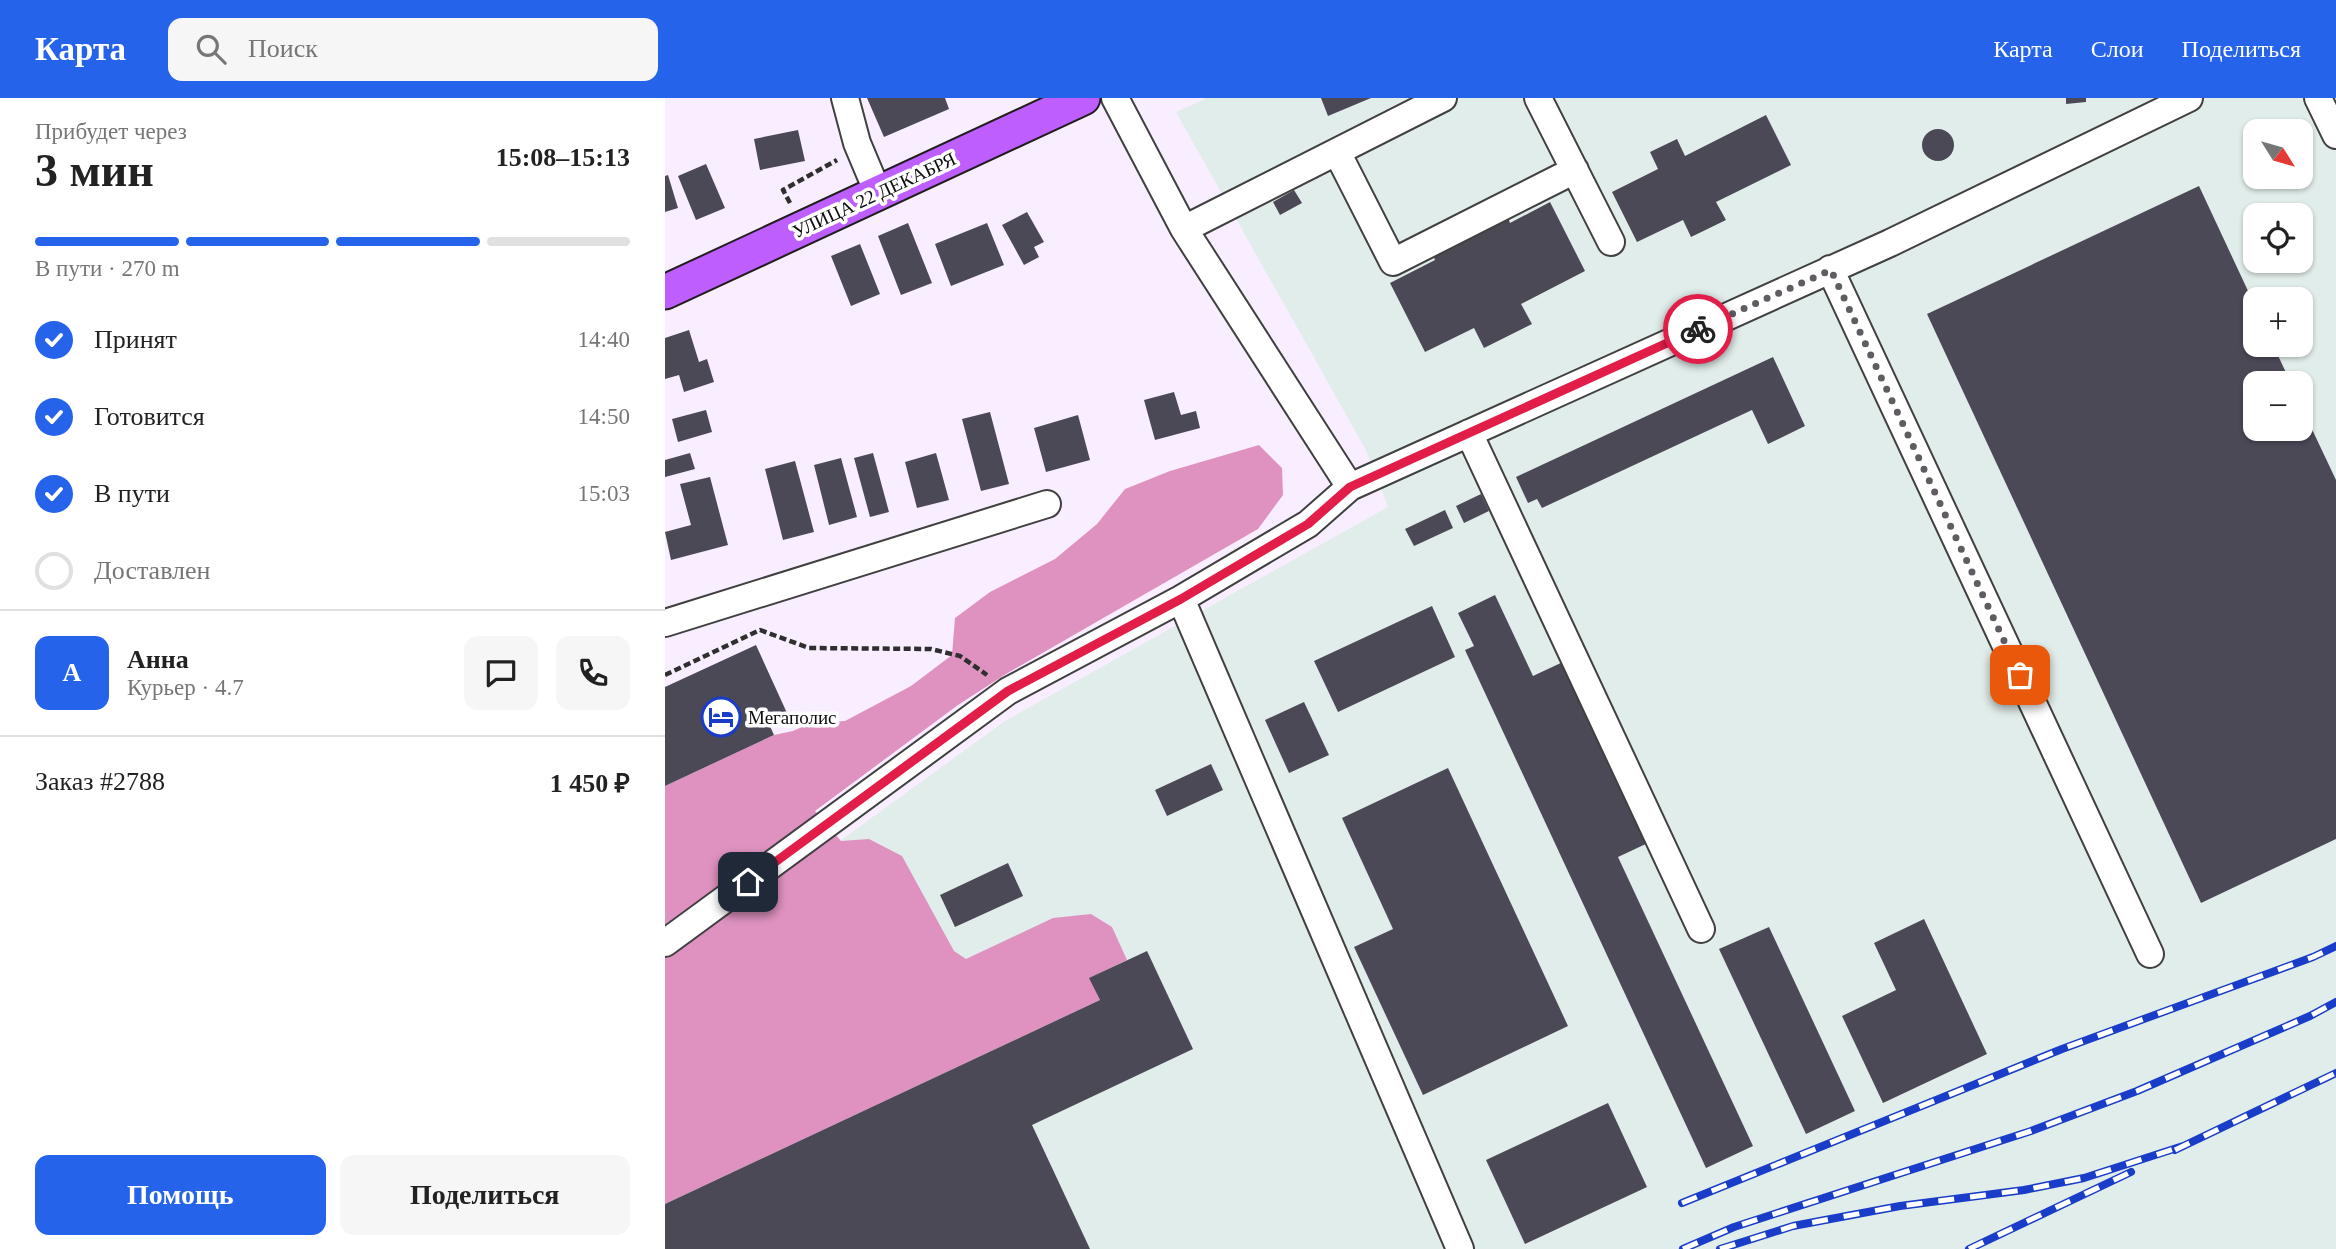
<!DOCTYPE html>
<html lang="ru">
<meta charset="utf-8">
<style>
body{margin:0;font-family:"Times New Roman",serif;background:#f6f6f6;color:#222;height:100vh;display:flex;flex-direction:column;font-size:26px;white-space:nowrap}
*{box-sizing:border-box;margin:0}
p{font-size:23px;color:#767676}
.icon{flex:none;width:38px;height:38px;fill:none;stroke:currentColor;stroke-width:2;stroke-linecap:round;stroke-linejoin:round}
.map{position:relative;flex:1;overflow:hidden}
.panel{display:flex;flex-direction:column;background:#fff;width:665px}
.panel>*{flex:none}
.needle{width:46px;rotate:127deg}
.buttons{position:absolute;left:1578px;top:21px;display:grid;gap:14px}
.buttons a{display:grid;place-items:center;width:70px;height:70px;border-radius:14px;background:#fff;box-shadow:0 2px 5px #0004;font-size:35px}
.pin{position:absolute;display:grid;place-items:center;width:60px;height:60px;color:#fff;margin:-30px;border-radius:14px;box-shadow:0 4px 10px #0006}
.courier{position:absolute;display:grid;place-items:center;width:70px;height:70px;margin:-35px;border:5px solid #e11d48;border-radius:50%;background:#fff;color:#222;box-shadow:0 2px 9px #0007}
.headline em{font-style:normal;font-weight:700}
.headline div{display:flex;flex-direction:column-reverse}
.headline{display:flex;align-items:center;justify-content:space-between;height:119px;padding:0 35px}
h1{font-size:46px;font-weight:700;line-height:52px}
.bar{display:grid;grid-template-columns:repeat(4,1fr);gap:10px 7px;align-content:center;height:84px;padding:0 35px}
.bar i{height:9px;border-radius:5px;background:#e0e0e0}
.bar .on{background:#2563eb}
.bar p{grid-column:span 4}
.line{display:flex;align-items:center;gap:18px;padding:0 35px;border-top:2px solid #e0e0e0}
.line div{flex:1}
.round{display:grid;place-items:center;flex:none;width:74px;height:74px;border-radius:14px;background:#f6f6f6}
ol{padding:0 35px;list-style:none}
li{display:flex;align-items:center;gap:21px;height:77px}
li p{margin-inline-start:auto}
li .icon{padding:7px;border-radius:50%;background:#2563eb;color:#fff;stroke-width:4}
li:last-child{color:#767676}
li i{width:38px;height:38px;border:4px solid #e0e0e0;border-radius:50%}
.primary-button{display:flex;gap:14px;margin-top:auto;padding:14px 35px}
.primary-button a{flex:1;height:80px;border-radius:14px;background:#2563eb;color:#fff;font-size:28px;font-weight:700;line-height:80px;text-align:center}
.primary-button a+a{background:#f6f6f6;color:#222}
header{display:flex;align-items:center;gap:42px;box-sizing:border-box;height:98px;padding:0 35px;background:#2563eb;color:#fff}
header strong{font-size:33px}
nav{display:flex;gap:38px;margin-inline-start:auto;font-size:24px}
.search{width:490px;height:63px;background:#f6f6f6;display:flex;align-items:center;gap:18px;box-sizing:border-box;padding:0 24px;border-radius:14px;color:#767676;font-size:26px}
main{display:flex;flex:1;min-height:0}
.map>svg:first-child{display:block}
</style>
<header>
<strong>Карта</strong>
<div class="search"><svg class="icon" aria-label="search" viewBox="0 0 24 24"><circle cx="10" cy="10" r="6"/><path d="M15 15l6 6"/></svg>Поиск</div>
<nav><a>Карта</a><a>Слои</a><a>Поделиться</a></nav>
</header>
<main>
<section class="panel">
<div class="headline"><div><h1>3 мин</h1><p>Прибудет через</p></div><em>15:08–15:13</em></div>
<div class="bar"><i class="on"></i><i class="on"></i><i class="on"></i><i></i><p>В пути · 270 m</p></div>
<ol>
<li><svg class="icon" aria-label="check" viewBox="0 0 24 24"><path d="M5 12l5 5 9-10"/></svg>Принят<p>14:40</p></li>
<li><svg class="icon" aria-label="check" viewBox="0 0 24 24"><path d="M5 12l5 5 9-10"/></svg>Готовится<p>14:50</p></li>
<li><svg class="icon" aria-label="check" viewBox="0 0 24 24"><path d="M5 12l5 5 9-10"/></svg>В пути<p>15:03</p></li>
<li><i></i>Доставлен</li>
</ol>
<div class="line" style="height:126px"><b class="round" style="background:#2563eb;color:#fff">А</b><div><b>Анна</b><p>Курьер · 4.7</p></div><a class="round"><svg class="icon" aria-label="chat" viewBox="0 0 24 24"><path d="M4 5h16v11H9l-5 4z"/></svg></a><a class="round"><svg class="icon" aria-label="phone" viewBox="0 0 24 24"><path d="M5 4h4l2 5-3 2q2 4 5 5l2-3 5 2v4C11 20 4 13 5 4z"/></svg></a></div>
<div class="line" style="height:91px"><div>Заказ #2788</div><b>1 450 ₽</b></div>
<div class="primary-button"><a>Помощь</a><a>Поделиться</a></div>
</section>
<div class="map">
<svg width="1671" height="1151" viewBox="0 0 1671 1151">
<rect width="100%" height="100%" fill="#f9eeff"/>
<!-- industrial -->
<path fill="#e1edea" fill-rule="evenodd" d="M 542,0 L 1671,0 L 1671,1151 L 0,1151 L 0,870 L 340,623 L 723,409 L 702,354 L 511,14 ZM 1591,33 L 1636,33 L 1636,79 L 1591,79 ZM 1591,117 L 1636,117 L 1636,163 L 1591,163 ZM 1591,201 L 1636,201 L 1636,247 L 1591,247 ZM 1591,285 L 1636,285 L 1636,331 L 1591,331 Z"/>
<!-- forest -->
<path fill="#df92c0" d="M 594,347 L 617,370 L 618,397 L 593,431 L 341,576 L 293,607 L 150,713 L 176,743 L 204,741 L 237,758 L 289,853 L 301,861 L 388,820 L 426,816 L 447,829 L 462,862 L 425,880 L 435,902 L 0,1106 L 0,688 L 109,637 L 128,633 L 146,625 L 180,623 L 246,588 L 287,557 L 290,520 L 325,494 L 390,461 L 432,426 L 460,391 L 505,373 Z"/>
<!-- building -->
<path fill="#4c4957" d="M 202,0 L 280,0 L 284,11 L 219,39 Z
M 656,0 L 706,0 L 663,18 Z
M 1401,0 L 1421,0 L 1421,4 L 1401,6 Z
M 1101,17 L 1126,67 L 1051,104 L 1061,122 L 1026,139 L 1018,122 L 972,144 L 947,94 L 993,71 L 985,54 L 1012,41 L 1020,58 Z
M1257 47a16 16 0 1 1 32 0a16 16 0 1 1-32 0Z
M 133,32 L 140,63 L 95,72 L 89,41 Z
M 41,66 L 60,110 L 31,122 L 13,78 Z
M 3,77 L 13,110 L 0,114 L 0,78 Z
M 1534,88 L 1591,210 L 1591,247 L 1608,247 L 1626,285 L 1591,285 L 1591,331 L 1636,331 L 1636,308 L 1671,382 L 1671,741 L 1536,805 L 1262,216 Z
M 629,92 L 637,105 L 615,117 L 608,104 Z
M 885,104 L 920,173 L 856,206 L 867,226 L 819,250 L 809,230 L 760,254 L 725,185 L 770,162 L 768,157 L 843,119 L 845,125 Z
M 362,114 L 379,144 L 369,149 L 374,159 L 359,167 L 337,127 Z
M 243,125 L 267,185 L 236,197 L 213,138 Z
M 322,125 L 339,167 L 286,188 L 270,146 Z
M 195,146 L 215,196 L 186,208 L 166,158 Z
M 24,232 L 34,264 L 42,261 L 49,284 L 19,294 L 14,277 L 0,281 L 0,240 Z
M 1108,259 L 1140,328 L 1103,346 L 1087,312 L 877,410 L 872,401 L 863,405 L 851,379 Z
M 509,294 L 516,317 L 531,313 L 535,330 L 490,342 L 479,302 Z
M 41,312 L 47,334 L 13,344 L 7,321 Z
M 325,314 L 344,386 L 316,393 L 297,321 Z
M 413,317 L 425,362 L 381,374 L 369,330 Z
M 25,355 L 30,371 L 0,379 L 0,362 Z
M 208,355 L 224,414 L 205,419 L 189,360 Z
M 271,355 L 284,402 L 252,410 L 240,364 Z
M 176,360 L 192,419 L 164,427 L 149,367 Z
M 130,363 L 149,434 L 118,442 L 100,371 Z
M 45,379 L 63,447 L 6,462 L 0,434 L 26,427 L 15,386 Z
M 816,396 L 824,413 L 799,425 L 791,408 Z
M 780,412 L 788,430 L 749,448 L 740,431 Z
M 830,497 L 868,578 L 900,563 L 985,744 L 953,759 L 1088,1048 L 1041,1070 L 800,552 L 809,548 L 793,515 Z
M 767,508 L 790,559 L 673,614 L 649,563 Z
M 91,547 L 122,615 L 103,624 L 109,637 L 0,688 L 0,589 Z
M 639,604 L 664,657 L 624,675 L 600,622 Z
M 546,666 L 558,692 L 502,718 L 490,692 Z
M 783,670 L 903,928 L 758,997 L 689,849 L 728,831 L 677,720 Z
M 343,765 L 358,798 L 290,829 L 275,797 Z
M 1259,821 L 1322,956 L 1218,1005 L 1177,918 L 1231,892 L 1209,845 Z
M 1104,829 L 1190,1013 L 1141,1036 L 1054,851 Z
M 482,853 L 528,951 L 367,1027 L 425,1151 L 0,1151 L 0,1106 L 435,902 L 424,880 Z
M 943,1005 L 982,1089 L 860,1146 L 821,1062 Z"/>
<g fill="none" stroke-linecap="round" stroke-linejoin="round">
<defs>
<path id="minor" d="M 180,0 L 192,45 L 213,95
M 450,0 L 519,131 L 685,389
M 873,0 L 946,144
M 1653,0 L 1671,37
M 672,54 L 728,164 L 910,72
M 519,131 L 778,0
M 1165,171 L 1485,856
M 804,335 L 1036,831
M 516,501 L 795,1151
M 0,525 L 382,406
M 0,845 L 343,593 L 516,501 L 643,426 L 685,389 L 1225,145 L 1524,0"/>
<path id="major" d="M 0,194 L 418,0"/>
</defs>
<!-- minor casing -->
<use href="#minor" stroke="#404040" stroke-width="30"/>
<!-- major casing -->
<use href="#major" stroke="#1e1e1e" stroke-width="37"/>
<!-- path -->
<path stroke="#2f2f2f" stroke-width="4.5" stroke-dasharray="7 3.5" stroke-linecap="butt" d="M 125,105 L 118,92 L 172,62
M 0,577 L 95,532 L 144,550 L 266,551 L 295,558 L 322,577"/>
<!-- minor -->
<use href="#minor" stroke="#fff" stroke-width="26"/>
<!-- major -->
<use href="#major" stroke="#bf5eff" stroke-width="33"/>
<defs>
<path id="rail" d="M 1510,1052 L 1671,975
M 1017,1105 L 1397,951 L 1648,859 L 1671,848
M 1018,1151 L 1069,1129 L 1366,1033 L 1472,993 L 1645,918 L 1671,904
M 1055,1151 L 1128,1128 L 1235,1108 L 1359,1092 L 1419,1080 L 1518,1048
M 1304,1151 L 1466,1074"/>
</defs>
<!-- rail casing -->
<use href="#rail" stroke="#1a3dc9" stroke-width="8"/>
<!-- rail -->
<use href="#rail" stroke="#fff" stroke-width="5" stroke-dasharray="16" stroke-linecap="butt"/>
</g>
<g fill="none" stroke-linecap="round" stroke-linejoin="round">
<!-- done -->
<path stroke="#605c62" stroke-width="7" stroke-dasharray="0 12.6" d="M 1033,231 L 1166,172 L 1355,577"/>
<!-- route -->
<path stroke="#e11d48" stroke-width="9" d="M 83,784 L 343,593 L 516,501 L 643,426 L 685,389 L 1033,231"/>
</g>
<!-- icons -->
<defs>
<symbol id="hotel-ring" viewBox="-11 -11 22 22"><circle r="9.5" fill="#fff" stroke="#1a3dc9" stroke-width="1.5"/><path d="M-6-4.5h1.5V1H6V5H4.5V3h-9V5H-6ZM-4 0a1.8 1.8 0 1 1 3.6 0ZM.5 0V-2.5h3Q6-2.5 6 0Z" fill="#1a3dc9"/></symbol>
</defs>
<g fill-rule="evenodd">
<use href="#hotel-ring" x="34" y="597" width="44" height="44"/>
</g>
<g text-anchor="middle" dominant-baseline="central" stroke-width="7" stroke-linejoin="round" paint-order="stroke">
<!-- street labels -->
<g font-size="19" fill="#0d0d0d" stroke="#fff">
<text transform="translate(209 97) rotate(-25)">УЛИЦА 22 ДЕКАБРЯ</text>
</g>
<!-- poi labels -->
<g font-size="19" fill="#0d0d0d" stroke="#fff" text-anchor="start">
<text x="83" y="619">Мегаполис</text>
</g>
</g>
</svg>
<div class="buttons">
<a><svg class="needle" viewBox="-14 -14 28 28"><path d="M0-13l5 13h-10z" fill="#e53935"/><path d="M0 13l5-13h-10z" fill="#767676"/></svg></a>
<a><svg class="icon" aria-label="locate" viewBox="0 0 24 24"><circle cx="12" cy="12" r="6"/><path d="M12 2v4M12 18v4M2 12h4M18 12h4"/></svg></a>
<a>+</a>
<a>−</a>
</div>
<div class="pin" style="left:1355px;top:577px;background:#ea580c"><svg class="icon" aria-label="bag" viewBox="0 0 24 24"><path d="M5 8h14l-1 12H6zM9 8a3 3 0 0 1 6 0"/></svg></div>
<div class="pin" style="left:83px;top:784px;background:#1f2937"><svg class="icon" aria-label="home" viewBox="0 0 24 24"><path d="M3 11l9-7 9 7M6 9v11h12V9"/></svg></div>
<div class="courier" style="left:1033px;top:231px"><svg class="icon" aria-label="bike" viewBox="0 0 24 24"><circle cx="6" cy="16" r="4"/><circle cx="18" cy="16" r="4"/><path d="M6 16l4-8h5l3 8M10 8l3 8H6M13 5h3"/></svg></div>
</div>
</main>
